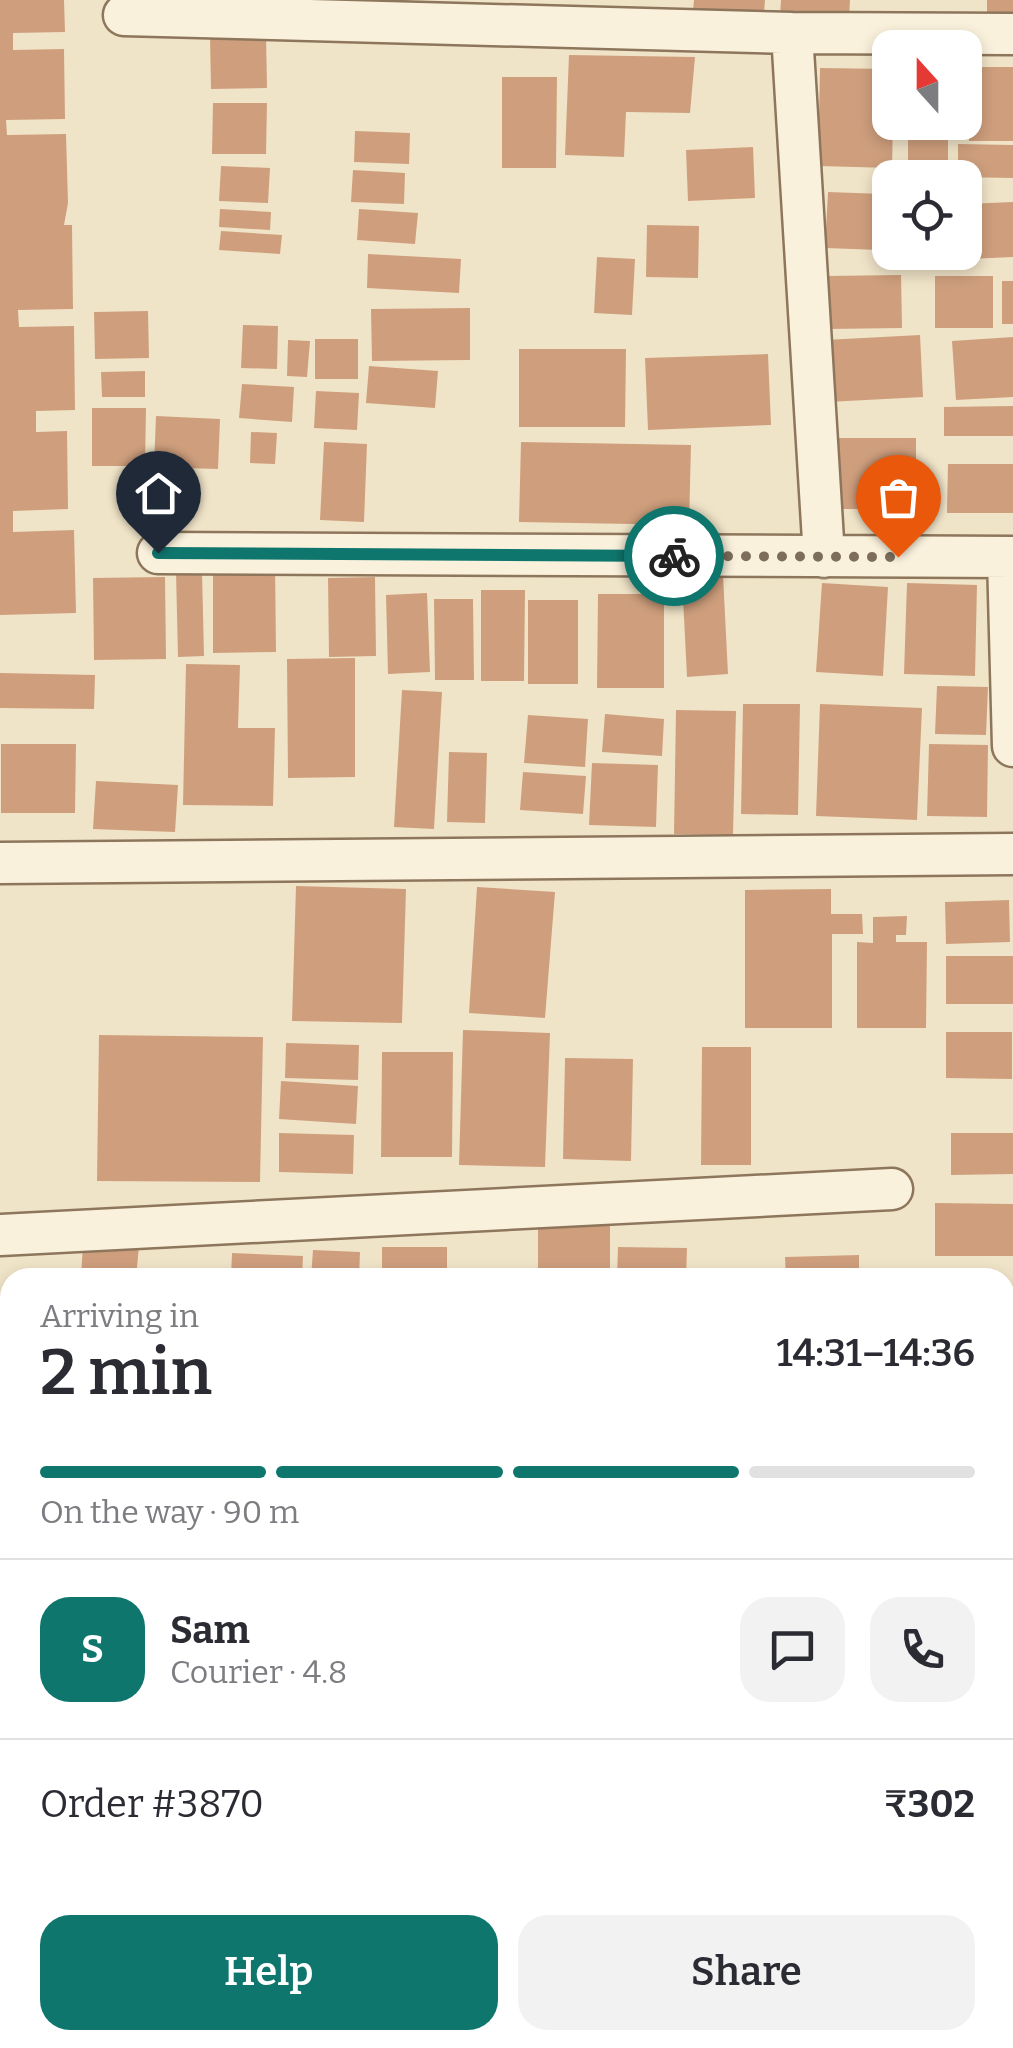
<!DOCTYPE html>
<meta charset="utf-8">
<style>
body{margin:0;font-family:Bitter,serif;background:#f2f2f3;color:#2b2b33;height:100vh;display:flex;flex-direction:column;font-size:38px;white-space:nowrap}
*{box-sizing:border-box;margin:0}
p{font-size:32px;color:#7c7c81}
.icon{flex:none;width:55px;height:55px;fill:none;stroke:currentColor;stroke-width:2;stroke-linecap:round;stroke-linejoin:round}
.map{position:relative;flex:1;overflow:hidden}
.details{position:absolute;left:0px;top:1268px;width:1015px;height:782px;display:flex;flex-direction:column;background:#fff;border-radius:30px 30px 0 0;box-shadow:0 5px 15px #0003}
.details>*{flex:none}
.needle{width:65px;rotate:339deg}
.controls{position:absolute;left:872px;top:30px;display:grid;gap:20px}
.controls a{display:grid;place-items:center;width:110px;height:110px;border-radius:20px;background:#fff;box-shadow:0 5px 15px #0003;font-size:50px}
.pin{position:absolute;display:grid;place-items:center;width:85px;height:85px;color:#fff;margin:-102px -42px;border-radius:50% 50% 50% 0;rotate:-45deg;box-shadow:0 0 10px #0007}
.pin .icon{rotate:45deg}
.courier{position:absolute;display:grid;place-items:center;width:100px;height:100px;margin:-50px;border:8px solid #0f766e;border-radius:50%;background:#fff;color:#222;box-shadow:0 2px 12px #0007}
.summary em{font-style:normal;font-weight:600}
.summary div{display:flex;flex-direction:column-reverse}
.summary{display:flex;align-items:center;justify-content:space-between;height:170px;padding:0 40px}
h1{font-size:65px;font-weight:600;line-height:75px}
.bar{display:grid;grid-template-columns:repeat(4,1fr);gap:15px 10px;align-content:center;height:120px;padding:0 40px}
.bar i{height:12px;border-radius:8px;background:#e1e1e2}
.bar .on{background:#0f766e}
.bar p{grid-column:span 4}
.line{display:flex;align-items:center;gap:25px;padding:0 40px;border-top:2px solid #e1e1e2}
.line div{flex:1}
.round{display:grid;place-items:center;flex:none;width:105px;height:105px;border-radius:30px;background:#f2f2f3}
.primary-button{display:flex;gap:20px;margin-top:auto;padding:20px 40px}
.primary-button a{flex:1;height:115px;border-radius:30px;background:#0f766e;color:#fff;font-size:40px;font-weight:600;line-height:115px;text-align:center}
.primary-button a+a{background:#f2f2f3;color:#2b2b33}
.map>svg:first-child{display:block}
</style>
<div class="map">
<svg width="1013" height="2048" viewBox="0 0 1013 2048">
<rect width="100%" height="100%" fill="#f0e4c8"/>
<!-- building -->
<path fill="#cf9f7d" d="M 0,0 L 64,0 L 65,32 L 13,33 L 13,50 L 64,49 L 65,119 L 6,120 L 7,135 L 66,134 L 68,203 L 64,225 L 72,225 L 73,309 L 18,310 L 19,327 L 74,326 L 75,410 L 36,411 L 36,432 L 67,431 L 68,509 L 13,511 L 13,532 L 74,530 L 76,613 L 0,615 Z
M 694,0 L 765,0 L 764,13 L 693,10 Z
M 781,0 L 850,0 L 849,19 L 780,16 Z
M 987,0 L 1013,0 L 1013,16 L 987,16 Z
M 266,35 L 267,88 L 211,89 L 210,36 Z
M 569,55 L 695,57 L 690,113 L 626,112 L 624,157 L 565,155 Z
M 969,67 L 1013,67 L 1013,141 L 969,141 Z
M 820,68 L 890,69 L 890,122 L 893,122 L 892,168 L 818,166 Z
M 502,77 L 557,77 L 556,168 L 502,168 Z
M 213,103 L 267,103 L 266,154 L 212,154 Z
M 908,122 L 948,122 L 948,173 L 908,173 Z
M 355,131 L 410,133 L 409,164 L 354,162 Z
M 958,144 L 1013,145 L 1013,178 L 958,177 Z
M 753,147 L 755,198 L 688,201 L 686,150 Z
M 221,166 L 270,168 L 268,203 L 219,201 Z
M 353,170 L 405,173 L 404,204 L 351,202 Z
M 828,192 L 883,194 L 880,250 L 825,248 Z
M 1013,202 L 1013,257 L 968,259 L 966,204 Z
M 220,209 L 271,212 L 270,230 L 219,227 Z
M 359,209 L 418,213 L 415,244 L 357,240 Z
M 647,225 L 699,226 L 698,278 L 646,277 Z
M 221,231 L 282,235 L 280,254 L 219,250 Z
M 368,254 L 461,259 L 459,293 L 367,288 Z
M 597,257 L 635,259 L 632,315 L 594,313 Z
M 901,275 L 902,328 L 828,329 L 827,276 Z
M 935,276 L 993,276 L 993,328 L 935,328 Z
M 1002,281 L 1013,281 L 1013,324 L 1002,324 Z
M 470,308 L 470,360 L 372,361 L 371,309 Z
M 148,311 L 149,358 L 95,359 L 94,312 Z
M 243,325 L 278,326 L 277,369 L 241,368 Z
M 920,335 L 923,397 L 828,402 L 825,340 Z
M 1013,337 L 1013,397 L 956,400 L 952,341 Z
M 315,339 L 358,339 L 358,379 L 315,379 Z
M 288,340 L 310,341 L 307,377 L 287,376 Z
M 519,349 L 626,349 L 625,427 L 519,427 Z
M 768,354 L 771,425 L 648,430 L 645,358 Z
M 369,366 L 438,371 L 435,408 L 366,403 Z
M 145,371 L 145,397 L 102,397 L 101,372 Z
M 242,384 L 294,387 L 292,422 L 239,418 Z
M 316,391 L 359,393 L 357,430 L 314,428 Z
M 1013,406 L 1013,436 L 944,436 L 944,407 Z
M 92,408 L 146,408 L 145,466 L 92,466 Z
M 156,416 L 220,419 L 218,469 L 154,467 Z
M 251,432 L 277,433 L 275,464 L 250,463 Z
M 837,438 L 916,438 L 916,509 L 837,509 Z
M 324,442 L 367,444 L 364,522 L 320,520 Z
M 521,442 L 691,445 L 689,525 L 519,522 Z
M 948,464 L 1013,464 L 1013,513 L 947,513 Z
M 275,563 L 276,652 L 213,653 L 213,564 Z
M 202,571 L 204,656 L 178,657 L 176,572 Z
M 723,575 L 728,674 L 687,677 L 682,578 Z
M 165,577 L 166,659 L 94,660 L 93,578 Z
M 375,577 L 376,656 L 329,657 L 328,578 Z
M 822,583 L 888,587 L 883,676 L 816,672 Z
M 907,583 L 977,585 L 975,676 L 904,674 Z
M 481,590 L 525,590 L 524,681 L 481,681 Z
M 427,593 L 430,672 L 388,674 L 386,595 Z
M 598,594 L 664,594 L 664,688 L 597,688 Z
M 434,599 L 473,599 L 474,680 L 435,680 Z
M 528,600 L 578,600 L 578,684 L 528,684 Z
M 355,658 L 355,777 L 288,778 L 287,659 Z
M 186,664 L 240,665 L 238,728 L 275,728 L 273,806 L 183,805 Z
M 0,673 L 95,675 L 94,709 L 0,708 Z
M 937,686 L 988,687 L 986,735 L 935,734 Z
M 402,690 L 442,692 L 434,829 L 394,827 Z
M 743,704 L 800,704 L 798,815 L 741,814 Z
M 820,704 L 922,708 L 917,820 L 816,816 Z
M 676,710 L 736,711 L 733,835 L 674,834 Z
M 605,714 L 664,719 L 662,756 L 602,752 Z
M 528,715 L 588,719 L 585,767 L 524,763 Z
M 1,744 L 76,744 L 75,813 L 1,813 Z
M 929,744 L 988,745 L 987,817 L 927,816 Z
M 449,752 L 487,753 L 485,823 L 447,822 Z
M 592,763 L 658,765 L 656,827 L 589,825 Z
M 523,772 L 586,776 L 583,814 L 520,810 Z
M 96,781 L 178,785 L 175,832 L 93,829 Z
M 296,886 L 406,889 L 402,1023 L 292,1021 Z
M 477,887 L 555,892 L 545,1018 L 469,1013 Z
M 831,889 L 831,914 L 862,914 L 863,934 L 832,934 L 832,1028 L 745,1028 L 745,890 Z
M 1009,900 L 1010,942 L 946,944 L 945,902 Z
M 907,916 L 906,935 L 896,935 L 896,942 L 927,942 L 926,1028 L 857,1028 L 857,942 L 873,943 L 873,917 Z
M 946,956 L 1013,956 L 1013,1004 L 946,1004 Z
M 463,1030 L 550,1033 L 545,1167 L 459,1165 Z
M 946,1032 L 1012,1032 L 1012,1079 L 946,1078 Z
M 99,1035 L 263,1037 L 260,1182 L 97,1181 Z
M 286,1043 L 359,1045 L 358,1080 L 285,1078 Z
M 702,1047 L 751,1047 L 751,1165 L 701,1165 Z
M 382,1052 L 453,1052 L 452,1157 L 381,1157 Z
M 565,1058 L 633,1059 L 631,1161 L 563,1159 Z
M 281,1081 L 358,1086 L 356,1124 L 279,1119 Z
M 279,1133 L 354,1135 L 353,1174 L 279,1172 Z
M 951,1133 L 1013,1133 L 1013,1174 L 951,1175 Z
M 935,1203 L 1013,1204 L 1013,1256 L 935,1256 Z
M 538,1224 L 610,1224 L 610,1278 L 538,1278 Z
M 83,1244 L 139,1246 L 136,1278 L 81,1278 Z
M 382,1247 L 447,1247 L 447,1278 L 382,1278 Z
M 618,1247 L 687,1248 L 686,1278 L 617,1278 Z
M 313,1250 L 360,1252 L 359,1278 L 311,1278 Z
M 232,1253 L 303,1256 L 302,1278 L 231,1278 Z
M 859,1255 L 859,1278 L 786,1278 L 785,1257 Z
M 1005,1304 L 1013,1304 L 1013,1365 L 1005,1366 Z
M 1013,1444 L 1013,1512 L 1005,1512 L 1005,1445 Z
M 1005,1757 L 1012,1757 L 1013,1810 L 1005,1811 Z
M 1013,1815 L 1013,1872 L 1005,1873 L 1005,1816 Z
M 1013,1909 L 1013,2026 L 1005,2026 L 1005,1910 Z
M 28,2040 L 97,2040 L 98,2048 L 28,2048 Z
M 169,2040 L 219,2040 L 219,2048 L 169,2048 Z
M 231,2040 L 279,2040 L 279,2048 L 231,2048 Z
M 290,2040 L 400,2040 L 400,2048 L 290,2048 Z
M 484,2040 L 554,2040 L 554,2048 L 484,2048 Z
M 674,2040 L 674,2048 L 631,2048 L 630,2044 Z
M 681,2040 L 719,2040 L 719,2048 L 682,2048 Z
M 813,2040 L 896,2040 L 896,2048 L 813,2048 Z"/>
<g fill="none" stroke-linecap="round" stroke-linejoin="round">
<defs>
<path id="minor" d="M 124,15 L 792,33 L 1013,34
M 792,33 L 824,557
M 158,553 L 1013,557
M 1008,557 L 1013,746
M 0,863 L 1013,854
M 0,1235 L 892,1189
M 1005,1544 L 1013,1543
M 0,1613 L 10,1612
M 1005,1886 L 1013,1885
M 0,1969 L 10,1969"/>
</defs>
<!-- minor casing -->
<use href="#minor" stroke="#8d765c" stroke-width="45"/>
<!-- minor -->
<use href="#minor" stroke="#faf1dc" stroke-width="40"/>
</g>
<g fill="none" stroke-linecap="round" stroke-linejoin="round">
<!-- done -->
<path stroke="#7c6e5b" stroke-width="10" stroke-dasharray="0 18" d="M 674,556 L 898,557"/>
<!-- route -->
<path stroke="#0f766e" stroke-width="12" d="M 158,553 L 674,556"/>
</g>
</svg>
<div class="controls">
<a><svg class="needle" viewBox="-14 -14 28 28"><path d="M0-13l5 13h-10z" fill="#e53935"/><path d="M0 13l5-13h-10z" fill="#7c7c81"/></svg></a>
<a><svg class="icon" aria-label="locate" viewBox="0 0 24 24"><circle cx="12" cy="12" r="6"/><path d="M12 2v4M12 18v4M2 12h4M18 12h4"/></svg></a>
</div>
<div class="pin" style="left:898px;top:557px;background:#ea580c"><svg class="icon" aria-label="bag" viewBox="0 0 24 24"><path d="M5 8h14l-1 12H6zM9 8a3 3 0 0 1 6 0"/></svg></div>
<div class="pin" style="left:158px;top:553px;background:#1f2937"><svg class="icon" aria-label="home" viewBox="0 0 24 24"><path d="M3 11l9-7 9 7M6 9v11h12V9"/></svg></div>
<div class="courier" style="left:674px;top:556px"><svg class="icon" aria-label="bike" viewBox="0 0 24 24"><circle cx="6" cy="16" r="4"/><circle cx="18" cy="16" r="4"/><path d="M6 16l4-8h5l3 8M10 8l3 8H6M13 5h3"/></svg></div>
<section class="details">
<div class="summary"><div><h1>2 min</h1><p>Arriving in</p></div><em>14:31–14:36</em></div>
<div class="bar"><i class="on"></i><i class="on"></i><i class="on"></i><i></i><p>On the way · 90 m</p></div>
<div class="line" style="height:180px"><b class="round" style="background:#0f766e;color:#fff">S</b><div><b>Sam</b><p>Courier · 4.8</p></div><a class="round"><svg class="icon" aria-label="chat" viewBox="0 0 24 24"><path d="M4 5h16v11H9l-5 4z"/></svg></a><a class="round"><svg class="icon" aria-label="phone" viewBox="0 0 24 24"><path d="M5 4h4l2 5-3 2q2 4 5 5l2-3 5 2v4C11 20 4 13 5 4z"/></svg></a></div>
<div class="line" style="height:130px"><div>Order #3870</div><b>₹302</b></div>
<div class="primary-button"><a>Help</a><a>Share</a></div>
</section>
</div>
